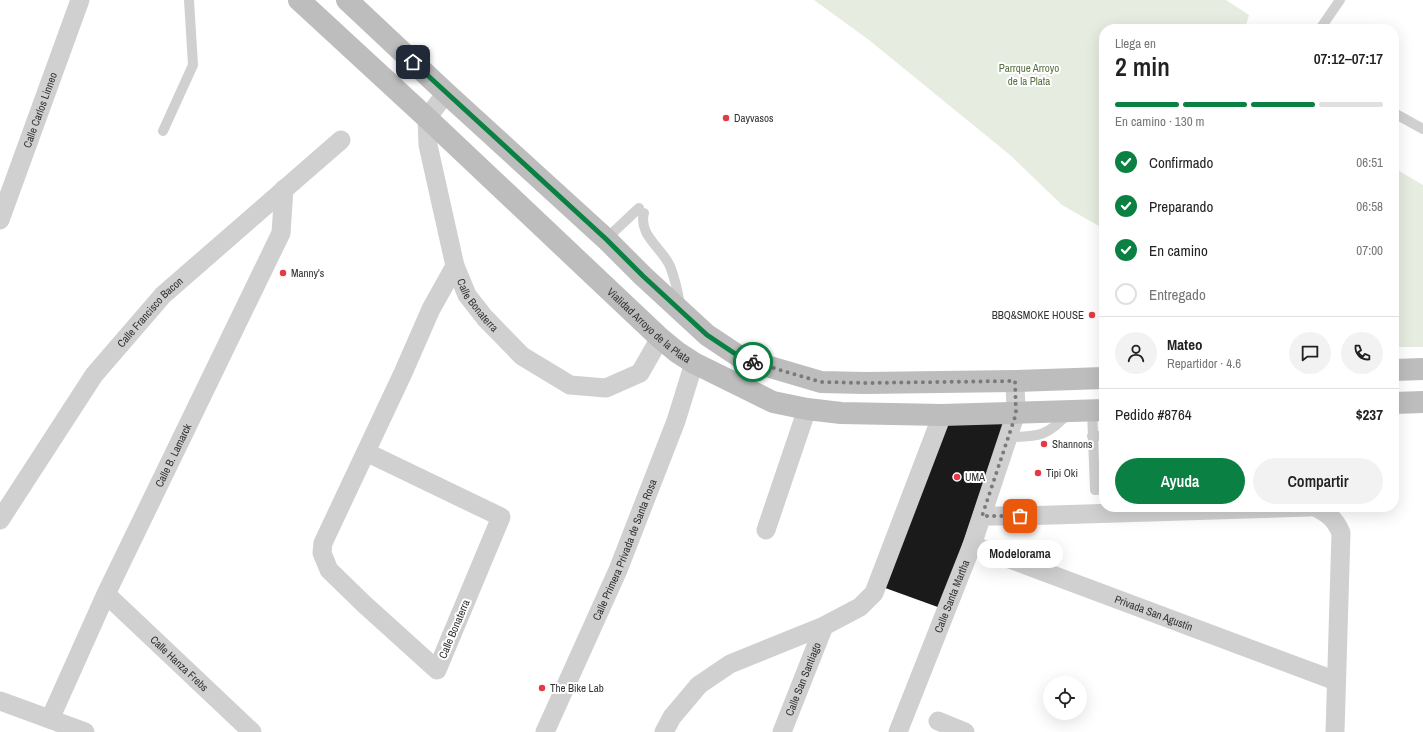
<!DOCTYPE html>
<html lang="es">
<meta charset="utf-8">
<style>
body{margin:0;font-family:"Archivo Narrow",sans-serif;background:#f2f2f2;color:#222;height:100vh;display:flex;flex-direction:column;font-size:15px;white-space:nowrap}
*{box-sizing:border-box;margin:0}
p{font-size:13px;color:#767676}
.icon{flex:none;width:22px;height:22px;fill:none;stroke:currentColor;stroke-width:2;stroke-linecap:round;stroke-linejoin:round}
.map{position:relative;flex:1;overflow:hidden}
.side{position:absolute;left:1099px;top:24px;width:300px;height:488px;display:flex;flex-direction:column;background:#fff;border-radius:16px;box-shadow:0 4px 16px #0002}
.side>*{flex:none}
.fabs{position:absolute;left:1043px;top:676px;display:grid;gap:8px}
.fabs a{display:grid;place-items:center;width:44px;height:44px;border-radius:50%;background:#fff;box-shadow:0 4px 16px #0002;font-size:20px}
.pin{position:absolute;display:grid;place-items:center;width:34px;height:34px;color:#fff;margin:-17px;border-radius:8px;box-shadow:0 2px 6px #0006}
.courier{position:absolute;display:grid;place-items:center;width:40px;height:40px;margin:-20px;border:3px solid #0b8043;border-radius:50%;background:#fff;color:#222;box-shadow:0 1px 5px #0007}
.bubble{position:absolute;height:28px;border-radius:14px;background:#fff;box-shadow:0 4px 16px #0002;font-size:13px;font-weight:600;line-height:28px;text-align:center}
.summary em{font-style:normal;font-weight:600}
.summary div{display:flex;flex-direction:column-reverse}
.summary{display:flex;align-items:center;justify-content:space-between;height:68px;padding:0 16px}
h1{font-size:26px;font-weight:600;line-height:30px}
.bar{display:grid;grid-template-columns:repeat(4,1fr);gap:6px 4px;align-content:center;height:48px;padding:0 16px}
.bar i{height:5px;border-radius:3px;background:#e0e0e0}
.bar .on{background:#0b8043}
.bar p{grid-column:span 4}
.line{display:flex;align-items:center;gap:10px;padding:0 16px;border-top:1px solid #e0e0e0}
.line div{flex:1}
.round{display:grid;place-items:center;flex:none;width:42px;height:42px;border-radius:21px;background:#f2f2f2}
ol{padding:0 16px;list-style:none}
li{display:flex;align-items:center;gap:12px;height:44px}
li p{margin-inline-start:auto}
li .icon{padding:4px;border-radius:50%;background:#0b8043;color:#fff;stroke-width:4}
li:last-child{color:#767676}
li i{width:22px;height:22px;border:2px solid #e0e0e0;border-radius:50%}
.button{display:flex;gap:8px;margin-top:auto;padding:8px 16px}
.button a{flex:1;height:46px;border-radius:24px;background:#0b8043;color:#fff;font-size:16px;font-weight:600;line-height:46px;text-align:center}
.button a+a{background:#f2f2f2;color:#222}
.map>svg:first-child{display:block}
</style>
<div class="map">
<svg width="1423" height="732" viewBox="0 0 1423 732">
<rect width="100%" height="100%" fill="#fff"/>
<!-- green -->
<path fill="#e6ecdf" d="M 814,0 L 1226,0 L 1249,15 L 1245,29 L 1104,29 L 1104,229 L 1062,205 L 1010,155 L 869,40 Z
M 1394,168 L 1423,185 L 1423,347 L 1394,347 Z"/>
<!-- building -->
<path fill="#1a1a1a" d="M 1016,413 L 946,610 L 877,585 L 942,415 Z"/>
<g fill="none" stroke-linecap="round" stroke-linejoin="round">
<!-- lane -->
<path stroke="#d0d0d0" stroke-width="10" d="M 1320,29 L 1340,0
M 1394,113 L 1423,129
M 163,131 L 193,65 L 189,0
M 644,213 C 638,235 662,248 670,266 C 675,279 678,292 680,305
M 606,239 L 639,208
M 1092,411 L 1095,490 L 1104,489
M 1092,436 L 1104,436
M 1008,437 C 1038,437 1049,436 1069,412"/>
<!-- street -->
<g stroke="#d0d0d0" stroke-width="19">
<path id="s1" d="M 446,93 L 427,118 L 428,145 L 455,266 L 467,295 L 485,318 L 522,356 L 570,385 L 606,388 L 640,373 L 660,338"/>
<path id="s2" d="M 0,220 L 80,0"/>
<path d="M 366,452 L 501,517 L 437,670 L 364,604 L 329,570 L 322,553 L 323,543 L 403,373 L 431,309 L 455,266"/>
<path d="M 1315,507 C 1329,514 1335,519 1341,533 L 1335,732"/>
<path d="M 982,516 L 1020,516 L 1309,507"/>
<path id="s3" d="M 0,520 L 94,375 L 163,295 L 341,140"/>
<path d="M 766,530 L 807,409"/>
<path id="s4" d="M 972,545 L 1336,681"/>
<path id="s5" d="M 106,594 L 252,732"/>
<path d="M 0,701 L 85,732"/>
<path id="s6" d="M 50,719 L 106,594 L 281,233 L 284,189"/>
<path d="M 938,721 L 965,732"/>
<path id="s7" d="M 545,732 L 618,570 L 676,421 L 694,363"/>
<path d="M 664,732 L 672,717 L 699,685 L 730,664 L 824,626 L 860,607 L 874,593 L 942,415"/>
<path id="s8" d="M 782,732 L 824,626"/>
<path id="s9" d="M 898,732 L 972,545 L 1016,413 L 1015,381"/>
</g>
<!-- secondary -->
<g stroke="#bdbdbd" stroke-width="22">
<path id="s10" d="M 299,0 L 427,118 L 660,338 L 677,352 L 694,363 L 773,402 L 807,409 L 841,413 L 942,415 L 1104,410"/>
<path d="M 347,0 L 446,93 L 606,239 L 643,276 L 707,335 L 743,359 L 821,382 L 865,383 L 1015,381 L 1104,378"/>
<path d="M 1394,370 L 1423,369"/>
<path d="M 1394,403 L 1423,402"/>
</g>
</g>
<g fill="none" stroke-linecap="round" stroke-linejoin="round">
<!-- done -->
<path stroke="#7a7a7a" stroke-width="4" stroke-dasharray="0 7.2" d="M 753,362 L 821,382 L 865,383 L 1015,381 L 1016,414 L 982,516 L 1020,516"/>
<!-- route -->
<path stroke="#0b8043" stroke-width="5" d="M 413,62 L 606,239 L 643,276 L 707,335 L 743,359 L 753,362"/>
</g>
<!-- markers -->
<g fill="#e63946" stroke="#fff" stroke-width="1.5">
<circle cx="726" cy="118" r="4"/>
<circle cx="283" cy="273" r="4"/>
<circle cx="1092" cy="315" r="4"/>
<circle cx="1044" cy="444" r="4"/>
<circle cx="1038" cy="473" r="4"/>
<circle cx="957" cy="477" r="4"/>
<circle cx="542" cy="688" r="4"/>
</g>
<g text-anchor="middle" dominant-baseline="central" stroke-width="4" stroke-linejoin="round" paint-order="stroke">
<!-- park labels -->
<g font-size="11" fill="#56703f" stroke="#fff">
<text x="1029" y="68">Parrque Arroyo<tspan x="1029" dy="13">de la Plata</tspan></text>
</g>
<!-- street labels -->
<g font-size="11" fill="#333" stroke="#fff">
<text stroke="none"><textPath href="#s2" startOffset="117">Calle Carlos Linneo</textPath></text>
<text stroke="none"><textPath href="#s1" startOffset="228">Calle Bonaterra</textPath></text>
<text stroke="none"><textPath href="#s3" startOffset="257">Calle Francisco Bacon</textPath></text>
<text stroke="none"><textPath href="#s10" startOffset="478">Vialidad Arroyo de la Plata</textPath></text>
<text stroke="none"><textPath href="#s6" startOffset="291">Calle B. Lamarck</textPath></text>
<text stroke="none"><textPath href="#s7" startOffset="199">Calle Primera Privada de Santa Rosa</textPath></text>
<text stroke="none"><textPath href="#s9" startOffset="146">Calle Santa Martha</textPath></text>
<text stroke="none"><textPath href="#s4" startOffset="194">Privada San Agustín</textPath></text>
<text transform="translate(454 629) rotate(-67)">Calle Bonaterra</text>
<text stroke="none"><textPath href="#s5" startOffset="101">Calle Hanza Frebs</textPath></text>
<text stroke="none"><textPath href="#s8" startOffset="57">Calle San Santiago</textPath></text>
</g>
<!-- poi labels -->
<g font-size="11" fill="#333" stroke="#fff" text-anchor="start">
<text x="734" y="118">Dayvasos</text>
<text x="291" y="273">Manny's</text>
<text x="1084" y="315" text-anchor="end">BBQ&amp;SMOKE HOUSE</text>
<text x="1052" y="444">Shannons</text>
<text x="1046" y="473">Tipi Oki</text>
<text x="965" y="477">UMA</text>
<text x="550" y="688">The Bike Lab</text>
</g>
</g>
</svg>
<div class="fabs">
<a><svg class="icon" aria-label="locate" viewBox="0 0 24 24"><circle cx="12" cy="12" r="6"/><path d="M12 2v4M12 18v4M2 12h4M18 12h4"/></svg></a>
</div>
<div class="pin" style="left:1020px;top:516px;background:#ea580c"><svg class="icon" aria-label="bag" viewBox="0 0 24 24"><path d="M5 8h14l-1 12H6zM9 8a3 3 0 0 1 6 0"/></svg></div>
<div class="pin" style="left:413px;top:62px;background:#1f2937"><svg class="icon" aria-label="home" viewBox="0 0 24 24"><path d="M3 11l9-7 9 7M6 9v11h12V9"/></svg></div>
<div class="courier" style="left:753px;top:362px"><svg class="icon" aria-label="bike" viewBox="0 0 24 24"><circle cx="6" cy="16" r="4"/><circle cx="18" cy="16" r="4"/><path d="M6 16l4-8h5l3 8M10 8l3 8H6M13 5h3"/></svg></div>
<div class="bubble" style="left:977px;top:540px;width:86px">Modelorama</div>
<section class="side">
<div class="summary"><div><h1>2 min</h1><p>Llega en</p></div><em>07:12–07:17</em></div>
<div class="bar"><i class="on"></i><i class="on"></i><i class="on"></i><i></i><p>En camino · 130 m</p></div>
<ol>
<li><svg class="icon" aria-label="check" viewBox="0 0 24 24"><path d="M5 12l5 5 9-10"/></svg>Confirmado<p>06:51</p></li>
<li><svg class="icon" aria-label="check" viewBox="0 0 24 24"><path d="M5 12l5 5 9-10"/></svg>Preparando<p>06:58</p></li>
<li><svg class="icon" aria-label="check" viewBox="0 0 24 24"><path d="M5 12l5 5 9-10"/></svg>En camino<p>07:00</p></li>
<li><i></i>Entregado</li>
</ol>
<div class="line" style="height:72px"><a class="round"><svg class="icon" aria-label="person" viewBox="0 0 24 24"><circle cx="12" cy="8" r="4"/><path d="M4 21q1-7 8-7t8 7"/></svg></a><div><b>Mateo</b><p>Repartidor · 4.6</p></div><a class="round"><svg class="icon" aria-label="chat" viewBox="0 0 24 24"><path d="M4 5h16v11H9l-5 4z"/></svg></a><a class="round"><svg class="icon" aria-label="phone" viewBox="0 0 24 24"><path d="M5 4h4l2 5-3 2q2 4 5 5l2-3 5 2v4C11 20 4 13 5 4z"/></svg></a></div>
<div class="line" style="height:52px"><div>Pedido #8764</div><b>$237</b></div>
<div class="button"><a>Ayuda</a><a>Compartir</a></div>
</section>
</div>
